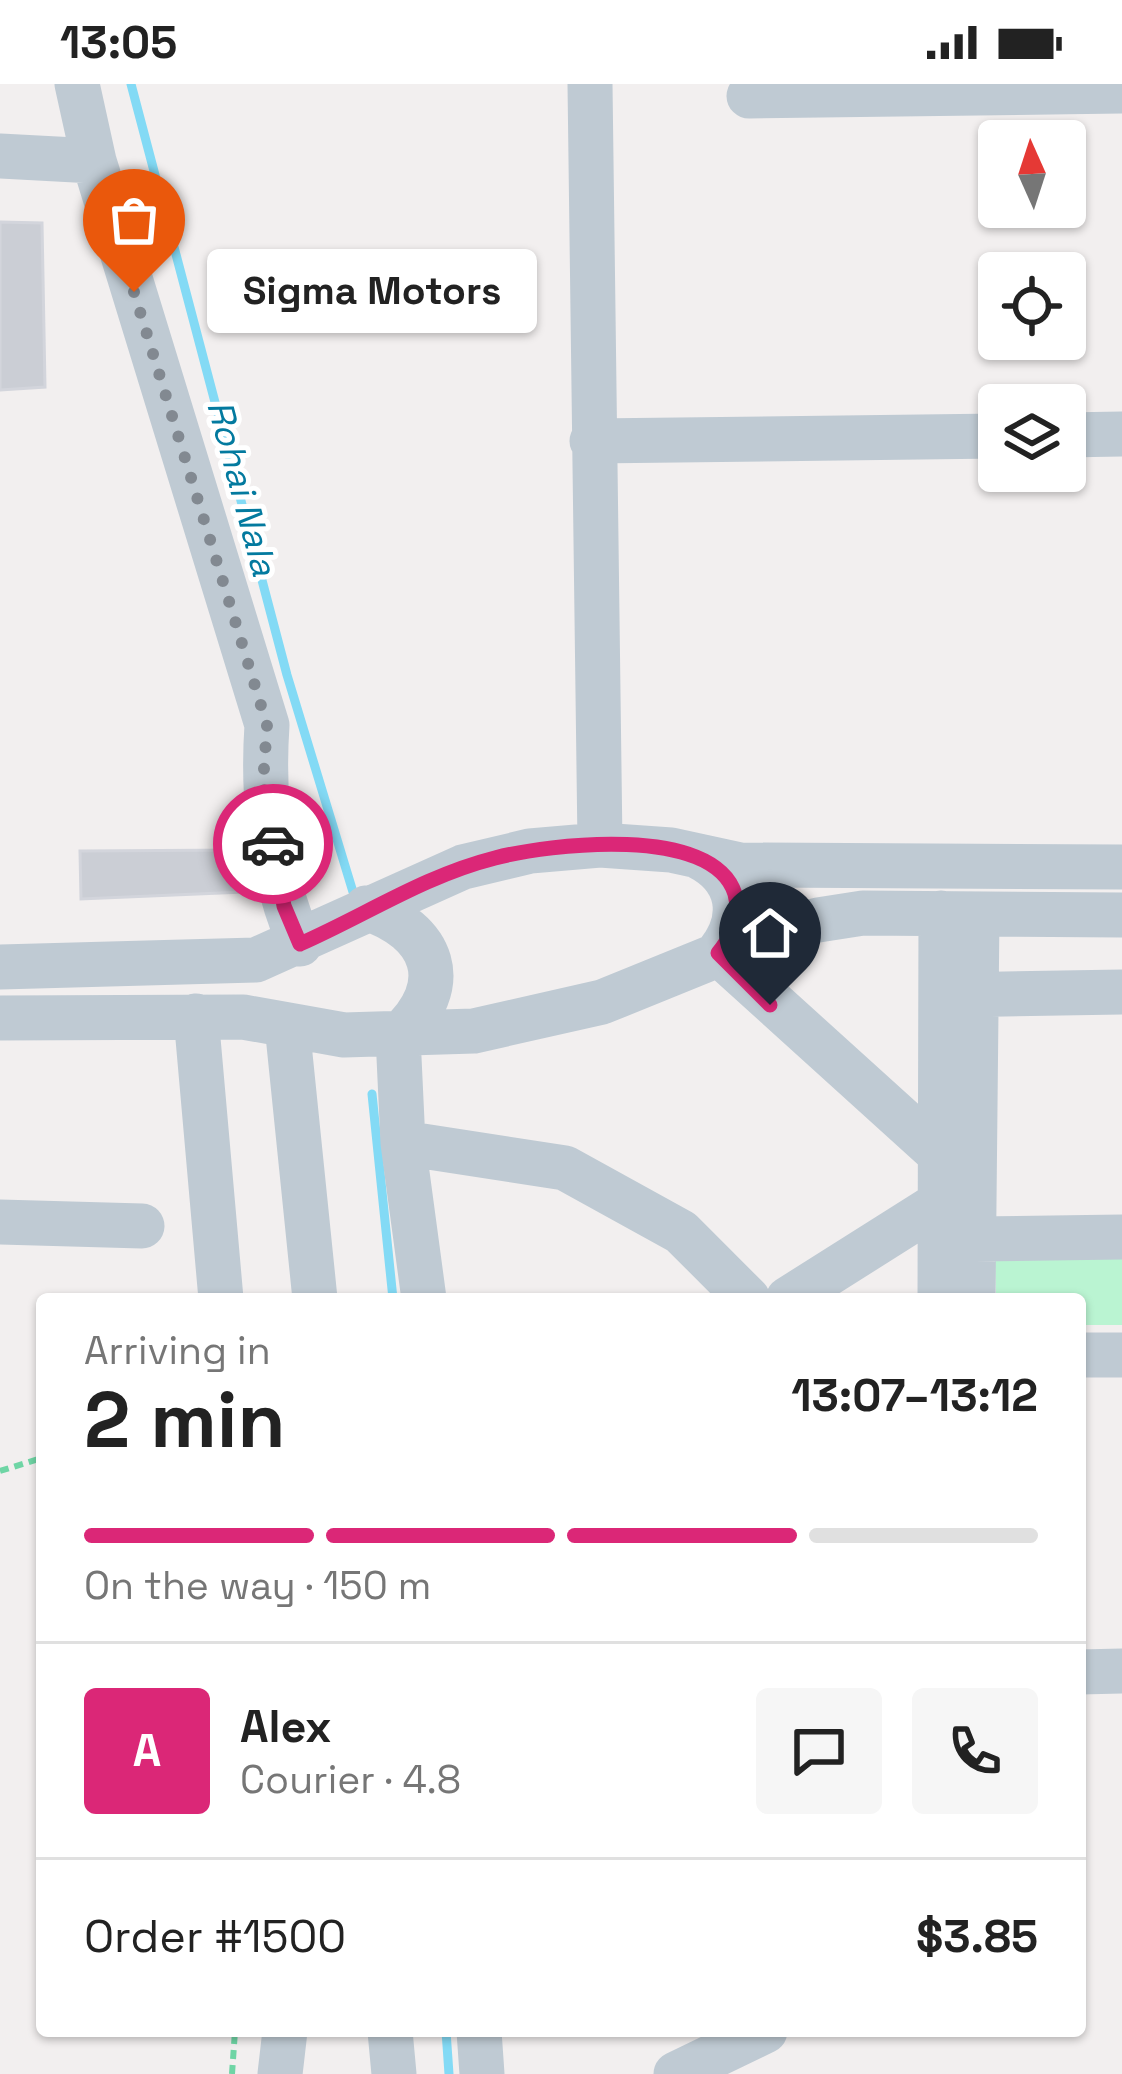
<!DOCTYPE html>
<meta charset="utf-8">
<style>
body{margin:0;font-family:"Space Grotesk",sans-serif;background:#f6f6f6;color:#222;height:100vh;display:flex;flex-direction:column;font-size:45px;white-space:nowrap}
*{box-sizing:border-box;margin:0}
p{font-size:39px;color:#767676}
.icon{flex:none;width:66px;height:66px;fill:none;stroke:currentColor;stroke-width:2;stroke-linecap:round;stroke-linejoin:round}
.map{position:relative;flex:1;overflow:hidden}
.side{position:absolute;left:36px;top:1209px;width:1050px;height:744px;display:flex;flex-direction:column;background:#fff;border-radius:12px;box-shadow:0 3px 9px #0004}
.side>*{flex:none}
.needle{width:78px;rotate:357deg}
.controls{position:absolute;left:978px;top:36px;display:grid;gap:24px}
.controls a{display:grid;place-items:center;width:108px;height:108px;border-radius:12px;background:#fff;box-shadow:0 3px 9px #0004;font-size:60px}
.pin{position:absolute;display:grid;place-items:center;width:102px;height:102px;color:#fff;margin:-123px -51px;border-radius:50% 50% 50% 0;rotate:-45deg;box-shadow:0 0 12px #0007}
.pin .icon{rotate:45deg}
.courier{position:absolute;display:grid;place-items:center;width:120px;height:120px;margin:-60px;border:9px solid #db2777;border-radius:50%;background:#fff;color:#222;box-shadow:0 3px 15px #0007}
.bubble{position:absolute;height:84px;border-radius:12px;background:#fff;box-shadow:0 3px 9px #0004;font-size:39px;font-weight:700;line-height:84px;text-align:center}
.summary em{font-style:normal;font-weight:700}
.summary div{display:flex;flex-direction:column-reverse}
.summary{display:flex;align-items:center;justify-content:space-between;height:204px;padding:0 48px}
h1{font-size:78px;font-weight:700;line-height:90px}
.bar{display:grid;grid-template-columns:repeat(4,1fr);gap:18px 12px;align-content:center;height:144px;padding:0 48px}
.bar i{height:15px;border-radius:9px;background:#e0e0e0}
.bar .current{background:#db2777}
.bar p{grid-column:span 4}
.line{display:flex;align-items:center;gap:30px;padding:0 48px;border-top:3px solid #e0e0e0}
.line div{flex:1}
.round{display:grid;place-items:center;flex:none;width:126px;height:126px;border-radius:12px;background:#f6f6f6}
.status{display:flex;justify-content:space-between;align-items:center;height:84px;padding:0 60px;background:#fff;direction:ltr}
.status svg{height:33px;fill:currentColor}
.map>svg:first-child{display:block}
</style>
<div class="status"><b>13:05</b><svg viewBox="0 0 49 12"><path d="M0 12V9h3v3zM5 12V6h3v6zM10 12V3h3v9zM15 12V0h3v12zM26 1h20v11H26zM47 4h2v5h-2z"/></svg></div>
<div class="map">
<svg width="1122" height="1990" viewBox="0 0 1122 1990">
<rect width="100%" height="100%" fill="#f2efef"/>
<!-- green -->
<path fill="#baf4d2" d="M 1122,1166 L 1122,1241 L 1080,1241 L 1080,1215 L 996,1215 L 995,1172 Z"/>
<g fill="none" stroke-linecap="round" stroke-linejoin="round">
<!-- stream -->
<path stroke="#83daf5" stroke-width="9" d="M 131,0 L 287,591 L 353,808
M 372,1010 L 393,1215
M 446,1947 L 449,1990"/>
</g>
<!-- building -->
<path fill="#cbced5" stroke="#d3d5dc" stroke-width="3" d="M 0,138 L 42,139 L 45,303 L 0,306 Z
M 240,766 L 243,808 L 81,815 L 80,767 Z"/>
<g fill="none" stroke-linecap="round" stroke-linejoin="round">
<!-- path -->
<path stroke="#6fd5a5" stroke-width="6" stroke-dasharray="9 6" stroke-linecap="butt" d="M 0,1387 L 42,1374
M 232,1990 L 235,1947"/>
<!-- minor -->
<path stroke="#bfcad3" stroke-width="45" d="M 77,0 L 94,77 L 267,641 C 262,715 271,792 300,860
M 590,0 L 600,761
M 749,12 L 1122,7
M 0,72 L 94,77
M 1065,351 L 1122,350
M 592,357 L 999,352
M 699,773 C 740,794 746,834 718,869 L 940,1070
M 366,824 C 434,846 455,901 398,952 L 403,1059 L 424,1215
M 0,883 L 256,876 L 463,783 L 530,767 L 600,761 L 671,766 L 740,781 L 1122,783
M 950,911 L 1122,908
M 196,932 L 221,1215
M 0,934 L 243,933 L 344,951 L 474,947 L 602,918 L 782,845 L 818,836 L 863,829 L 1122,831
M 287,941 L 315,1215
M 403,1059 L 565,1084 L 681,1148 L 748,1215
M 0,1138 L 142,1142
M 975,1155 L 1122,1153
M 788,1215 L 940,1119
M 940,1215 L 941,829
M 973,1215 L 977,830
M 1080,1271 L 1122,1271
M 1080,1588 L 1122,1587
M 390,1947 L 394,1990
M 479,1947 L 482,1990
M 280,1990 L 285,1947
M 676,1990 L 765,1947"/>
</g>
<g fill="none" stroke-linecap="round" stroke-linejoin="round">
<!-- done -->
<path stroke="#828991" stroke-width="12" stroke-dasharray="0 21.6" d="M 134,208 L 267,641 L 263,699 L 273,760"/>
<!-- route -->
<path stroke="#db2777" stroke-width="15" d="M 273,760 L 284,822 L 300,860 C 366,831 424,792 495,774 C 549,760 713,740 735,810 C 741,833 732,852 718,869 L 770,921"/>
</g>
<g text-anchor="middle" dominant-baseline="central" stroke-width="10" stroke-linejoin="round" paint-order="stroke">
<!-- water labels -->
<g font-size="36" font-style="italic" fill="#037a9f" stroke="#fff">
<text transform="translate(242 404) rotate(75)">Rohai Nala</text>
</g>
</g>
</svg>
<div class="controls">
<a><svg class="needle" viewBox="-14 -14 28 28"><path d="M0-13l5 13h-10z" fill="#e53935"/><path d="M0 13l5-13h-10z" fill="#767676"/></svg></a>
<a><svg class="icon" aria-label="locate" viewBox="0 0 24 24"><circle cx="12" cy="12" r="6"/><path d="M12 2v4M12 18v4M2 12h4M18 12h4"/></svg></a>
<a><svg class="icon" aria-label="layers" viewBox="0 0 24 24"><path d="M12 4l9 5-9 5-9-5zM3 14l9 5 9-5"/></svg></a>
</div>
<div class="pin" style="left:134px;top:208px;background:#ea580c"><svg class="icon" aria-label="bag" viewBox="0 0 24 24"><path d="M5 8h14l-1 12H6zM9 8a3 3 0 0 1 6 0"/></svg></div>
<div class="pin" style="left:770px;top:921px;background:#1f2937"><svg class="icon" aria-label="home" viewBox="0 0 24 24"><path d="M3 11l9-7 9 7M6 9v11h12V9"/></svg></div>
<div class="courier" style="left:273px;top:760px"><svg class="icon" aria-label="car" viewBox="0 0 24 24"><path d="M5 17H2v-5l4-1 3-4h7l3 4 3 1v5h-3M9 17h6M6 11h13"/><circle cx="7" cy="17" r="2"/><circle cx="17" cy="17" r="2"/></svg></div>
<div class="bubble" style="left:207px;top:165px;width:330px">Sigma Motors</div>
<section class="side">
<div class="summary"><div><h1>2 min</h1><p>Arriving in</p></div><em>13:07–13:12</em></div>
<div class="bar"><i class="current"></i><i class="current"></i><i class="current"></i><i></i><p>On the way · 150 m</p></div>
<div class="line" style="height:216px"><b class="round" style="background:#db2777;color:#fff">A</b><div><b>Alex</b><p>Courier · 4.8</p></div><a class="round"><svg class="icon" aria-label="chat" viewBox="0 0 24 24"><path d="M4 5h16v11H9l-5 4z"/></svg></a><a class="round"><svg class="icon" aria-label="phone" viewBox="0 0 24 24"><path d="M5 4h4l2 5-3 2q2 4 5 5l2-3 5 2v4C11 20 4 13 5 4z"/></svg></a></div>
<div class="line" style="height:156px"><div>Order #1500</div><b>$3.85</b></div>
</section>
</div>
